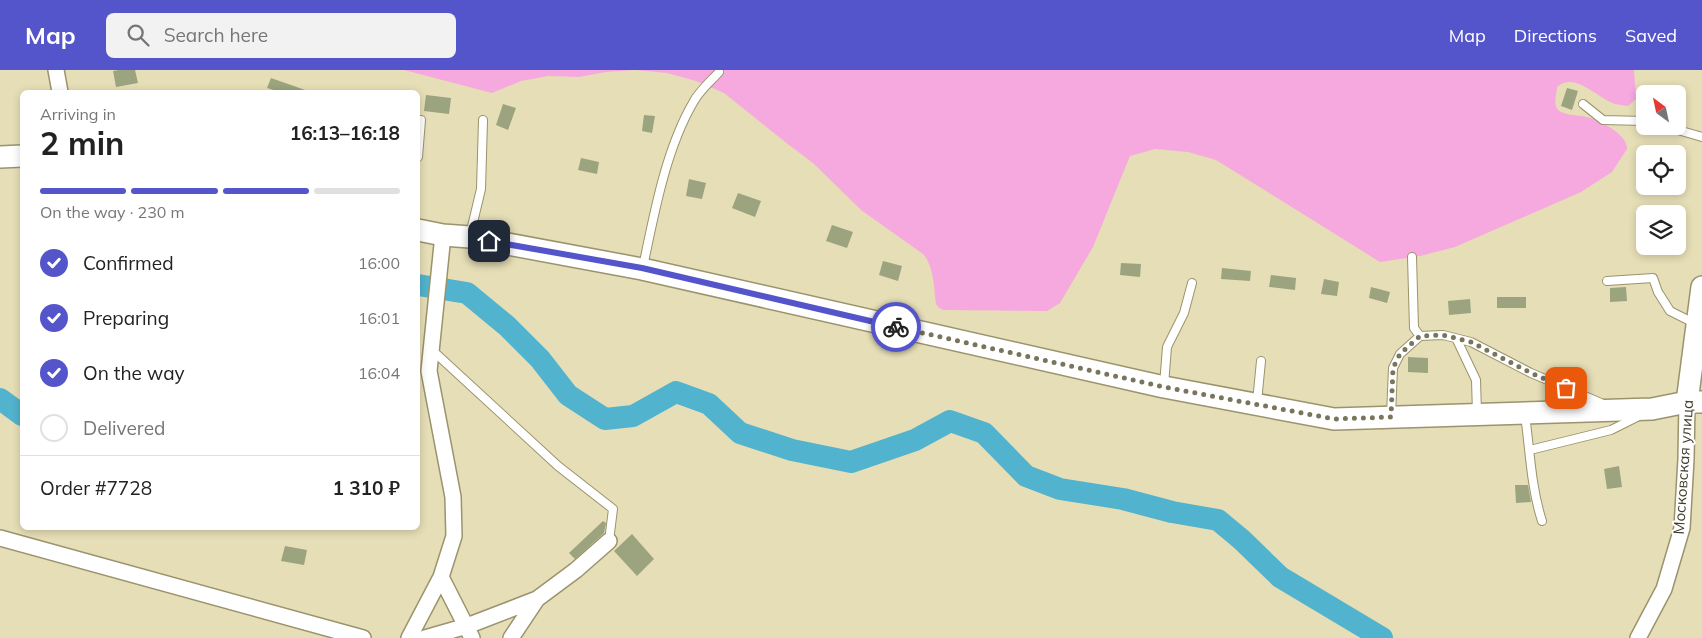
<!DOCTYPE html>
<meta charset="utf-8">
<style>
body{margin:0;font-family:Mulish,sans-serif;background:#f2f2f2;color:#222;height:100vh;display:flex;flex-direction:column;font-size:19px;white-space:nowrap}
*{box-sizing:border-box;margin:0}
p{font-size:16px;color:#767676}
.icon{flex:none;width:28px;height:28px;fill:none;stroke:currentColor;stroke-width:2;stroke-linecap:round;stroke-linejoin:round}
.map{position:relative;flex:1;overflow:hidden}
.panel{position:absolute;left:20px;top:20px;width:400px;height:440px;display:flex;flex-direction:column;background:#fff;border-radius:8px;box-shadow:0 2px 8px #0003}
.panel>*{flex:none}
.needle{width:32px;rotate:327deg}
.tools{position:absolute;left:1636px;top:15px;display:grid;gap:10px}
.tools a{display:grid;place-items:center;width:50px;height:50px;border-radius:8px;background:#fff;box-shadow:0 2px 8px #0003;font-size:25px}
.pin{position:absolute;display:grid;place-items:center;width:42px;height:42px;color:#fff;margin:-21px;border-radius:10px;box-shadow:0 2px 8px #0006}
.courier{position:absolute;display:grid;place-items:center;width:50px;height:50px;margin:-25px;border:4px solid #5454cb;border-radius:50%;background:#fff;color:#222;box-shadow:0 1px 6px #0007}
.head em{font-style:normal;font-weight:700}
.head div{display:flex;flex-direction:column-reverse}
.head{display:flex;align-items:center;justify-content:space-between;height:85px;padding:0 20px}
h1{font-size:32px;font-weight:700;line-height:38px}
.bar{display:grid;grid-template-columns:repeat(4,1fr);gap:8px 5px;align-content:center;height:60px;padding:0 20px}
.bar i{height:6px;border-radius:4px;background:#e0e0e0}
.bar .active{background:#5454cb}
.bar p{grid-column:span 4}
.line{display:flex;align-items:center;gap:12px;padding:0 20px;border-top:1px solid #e0e0e0}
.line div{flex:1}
ol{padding:0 20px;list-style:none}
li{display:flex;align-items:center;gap:15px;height:55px}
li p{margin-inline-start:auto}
li .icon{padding:5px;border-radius:50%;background:#5454cb;color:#fff;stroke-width:4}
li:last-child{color:#767676}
li i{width:28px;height:28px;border:2px solid #e0e0e0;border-radius:50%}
header{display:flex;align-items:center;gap:30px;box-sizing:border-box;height:70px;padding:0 25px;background:#5454cb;color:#fff}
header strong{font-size:24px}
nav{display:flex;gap:28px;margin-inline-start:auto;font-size:18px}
.search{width:350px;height:45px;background:#f2f2f2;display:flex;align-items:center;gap:12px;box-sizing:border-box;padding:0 18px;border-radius:8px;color:#767676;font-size:19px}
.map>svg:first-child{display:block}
</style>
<header>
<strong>Map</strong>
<div class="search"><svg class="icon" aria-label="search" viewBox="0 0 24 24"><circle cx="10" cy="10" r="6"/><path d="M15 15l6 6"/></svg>Search here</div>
<nav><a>Map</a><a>Directions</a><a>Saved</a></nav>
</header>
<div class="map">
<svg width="1702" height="568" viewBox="0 0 1702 568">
<rect width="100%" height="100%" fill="#e6deb6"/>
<!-- green -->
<path fill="#f6a9df" d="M 404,0 L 1634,0 L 1636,29 L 1628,36 C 1624,35 1619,35 1615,34 C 1598,29 1575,1 1557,17 C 1557,22 1554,31 1556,36 C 1558,46 1579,45 1587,47 C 1600,50 1628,65 1627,79 L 1612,102 L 1581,122 L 1455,177 L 1420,186 L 1380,192 L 1216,90 L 1188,82 L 1155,79 L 1130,86 L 1093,177 L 1060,233 L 1047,241 L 943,240 L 939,238 L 936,234 C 934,218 934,196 923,184 L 861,140 L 813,93 L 789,75 L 724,23 L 696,11 L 667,3 L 635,0 L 606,2 L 579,7 L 548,6 L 521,11 L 492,23 Z"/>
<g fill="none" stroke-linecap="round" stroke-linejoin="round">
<!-- river -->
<path stroke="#51b3cd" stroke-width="22" d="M 418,215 L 467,223 L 507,256 L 540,289 L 568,325 L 605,349 L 633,346 L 676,322 L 709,334 L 740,363 L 792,380 L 851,392 L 915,370 L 950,351 L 984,363 L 1026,406 L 1060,419 L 1123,429 L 1172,442 L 1218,450 L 1242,470 L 1280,507 L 1382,568
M 0,329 L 22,345"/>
</g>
<!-- building -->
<path fill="#9ba47e" d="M 119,0 L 135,0 L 138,13 L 116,17 L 113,1 Z
M 271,8 L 308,21 L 308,22 L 280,22 L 267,18 Z
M 1567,18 L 1578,21 L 1572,40 L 1561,36 Z
M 426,25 L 451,28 L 449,44 L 424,41 Z
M 503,34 L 516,38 L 508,60 L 496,55 Z
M 644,45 L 655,46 L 652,63 L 642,61 Z
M 581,88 L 599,92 L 597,104 L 578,100 Z
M 689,109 L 706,113 L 702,129 L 686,126 Z
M 738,123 L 761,131 L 755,147 L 732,138 Z
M 832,155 L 853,162 L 847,178 L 826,171 Z
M 883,191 L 902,196 L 898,211 L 879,205 Z
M 1121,193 L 1141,194 L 1140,207 L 1120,205 Z
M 1222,198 L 1251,201 L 1250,211 L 1221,209 Z
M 1271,205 L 1296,208 L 1295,220 L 1269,217 Z
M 1324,209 L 1339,212 L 1337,226 L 1321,224 Z
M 1371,217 L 1390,222 L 1387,233 L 1369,228 Z
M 1626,217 L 1627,231 L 1610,232 L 1610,218 Z
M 1497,227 L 1526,227 L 1526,238 L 1497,238 Z
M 1470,229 L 1471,243 L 1449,245 L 1448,231 Z
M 1408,287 L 1428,288 L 1428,303 L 1408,302 Z
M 1619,396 L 1622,417 L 1607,419 L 1604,399 Z
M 1515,415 L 1528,415 L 1531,432 L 1516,433 Z
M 603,451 L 606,453 L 604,463 L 575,489 L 569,483 Z
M 632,464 L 654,489 L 637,506 L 614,481 Z
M 285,476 L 307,480 L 304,495 L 281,491 Z"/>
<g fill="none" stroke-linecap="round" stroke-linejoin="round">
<defs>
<path id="lane" d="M 1583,34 L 1603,50 L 1645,51
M 1664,56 L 1702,67
M 418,87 L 421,50
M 470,165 L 481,119 L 483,50
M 1412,187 L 1414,258 L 1420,266
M 643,197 C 654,144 666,78 694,31 C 700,20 711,11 719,2
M 1607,211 L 1653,208 L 1658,222 L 1670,241 L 1696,254
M 1457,270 L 1476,310 L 1477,343
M 432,280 L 558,396 L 613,439 L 609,471
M 1164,315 L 1167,277 L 1184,243 L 1192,213
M 1257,332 L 1261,291
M 1391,345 L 1393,298 L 1400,284 L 1420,266 L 1443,265 L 1471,272 L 1531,303 L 1601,333
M 1525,345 C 1530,381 1531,417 1542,451
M 1530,380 L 1611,360 L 1639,346"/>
<path id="street" d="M 56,0 L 60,22
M 0,468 L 363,568
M 441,507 L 472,568
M 409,568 L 441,507 L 454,466 L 453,427 L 429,301 L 443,165
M 425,568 L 467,556 L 537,529 L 576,500 L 609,471
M 511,568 L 537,529
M 1638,568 L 1664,519 L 1682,458 L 1686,389 L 1687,332"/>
<path id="secondary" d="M 0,87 L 22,86
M 418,160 L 443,165 L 470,167 L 642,199 L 1164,317 L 1334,349 L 1652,339 L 1687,332 L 1702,332
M 1687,332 L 1702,217"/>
</defs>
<!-- lane casing -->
<use href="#lane" stroke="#9b936d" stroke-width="10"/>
<!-- street casing -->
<use href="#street" stroke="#9b936d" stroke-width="18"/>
<!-- secondary casing -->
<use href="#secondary" stroke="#9b936d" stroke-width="24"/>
<!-- lane -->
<use href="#lane" stroke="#fff" stroke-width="8"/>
<!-- street -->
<use href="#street" stroke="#fff" stroke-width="15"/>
<!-- secondary -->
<use href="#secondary" stroke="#fff" stroke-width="21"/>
</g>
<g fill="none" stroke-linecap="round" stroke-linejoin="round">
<!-- done -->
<path stroke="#79755c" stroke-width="5" stroke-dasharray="0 9" d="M 896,257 L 1164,317 L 1334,349 L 1391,347 L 1393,298 L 1400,284 L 1420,266 L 1443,265 L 1471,272 L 1531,303 L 1566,318"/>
<!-- route -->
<path stroke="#5454cb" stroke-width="6" d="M 489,171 L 642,198 L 896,257"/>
</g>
<g text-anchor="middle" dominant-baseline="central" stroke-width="4" stroke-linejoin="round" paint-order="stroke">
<!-- street labels -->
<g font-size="15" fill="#3f3c2c" stroke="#fefefe">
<text transform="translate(1683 397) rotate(-86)">Московская улица</text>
</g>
</g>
</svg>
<div class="tools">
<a><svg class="needle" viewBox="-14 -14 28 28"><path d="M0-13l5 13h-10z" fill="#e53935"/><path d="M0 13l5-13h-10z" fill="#767676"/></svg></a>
<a><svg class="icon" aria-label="locate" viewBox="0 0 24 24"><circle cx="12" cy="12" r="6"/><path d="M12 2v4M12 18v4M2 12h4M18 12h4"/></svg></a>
<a><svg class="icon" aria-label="layers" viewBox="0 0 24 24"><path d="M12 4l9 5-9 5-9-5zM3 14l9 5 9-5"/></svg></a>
</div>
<div class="pin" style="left:1566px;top:318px;background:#ea580c"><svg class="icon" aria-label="bag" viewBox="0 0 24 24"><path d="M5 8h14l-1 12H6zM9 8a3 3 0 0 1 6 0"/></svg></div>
<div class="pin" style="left:489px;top:171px;background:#1f2937"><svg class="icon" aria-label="home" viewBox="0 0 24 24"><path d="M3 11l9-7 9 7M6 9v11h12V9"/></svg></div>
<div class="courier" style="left:896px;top:257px"><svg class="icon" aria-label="bike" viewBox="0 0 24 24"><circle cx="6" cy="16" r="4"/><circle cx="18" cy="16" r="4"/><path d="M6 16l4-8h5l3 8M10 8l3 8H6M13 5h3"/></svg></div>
<section class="panel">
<div class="head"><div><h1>2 min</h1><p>Arriving in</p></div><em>16:13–16:18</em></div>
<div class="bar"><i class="active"></i><i class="active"></i><i class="active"></i><i></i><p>On the way · 230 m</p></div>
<ol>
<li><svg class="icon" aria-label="check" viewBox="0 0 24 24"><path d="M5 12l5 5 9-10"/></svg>Confirmed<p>16:00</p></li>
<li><svg class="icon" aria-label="check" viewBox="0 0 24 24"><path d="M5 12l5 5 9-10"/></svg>Preparing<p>16:01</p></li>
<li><svg class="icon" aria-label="check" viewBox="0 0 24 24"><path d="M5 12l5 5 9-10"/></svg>On the way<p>16:04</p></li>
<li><i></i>Delivered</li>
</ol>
<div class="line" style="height:65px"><div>Order #7728</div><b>1 310 ₽</b></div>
</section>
</div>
